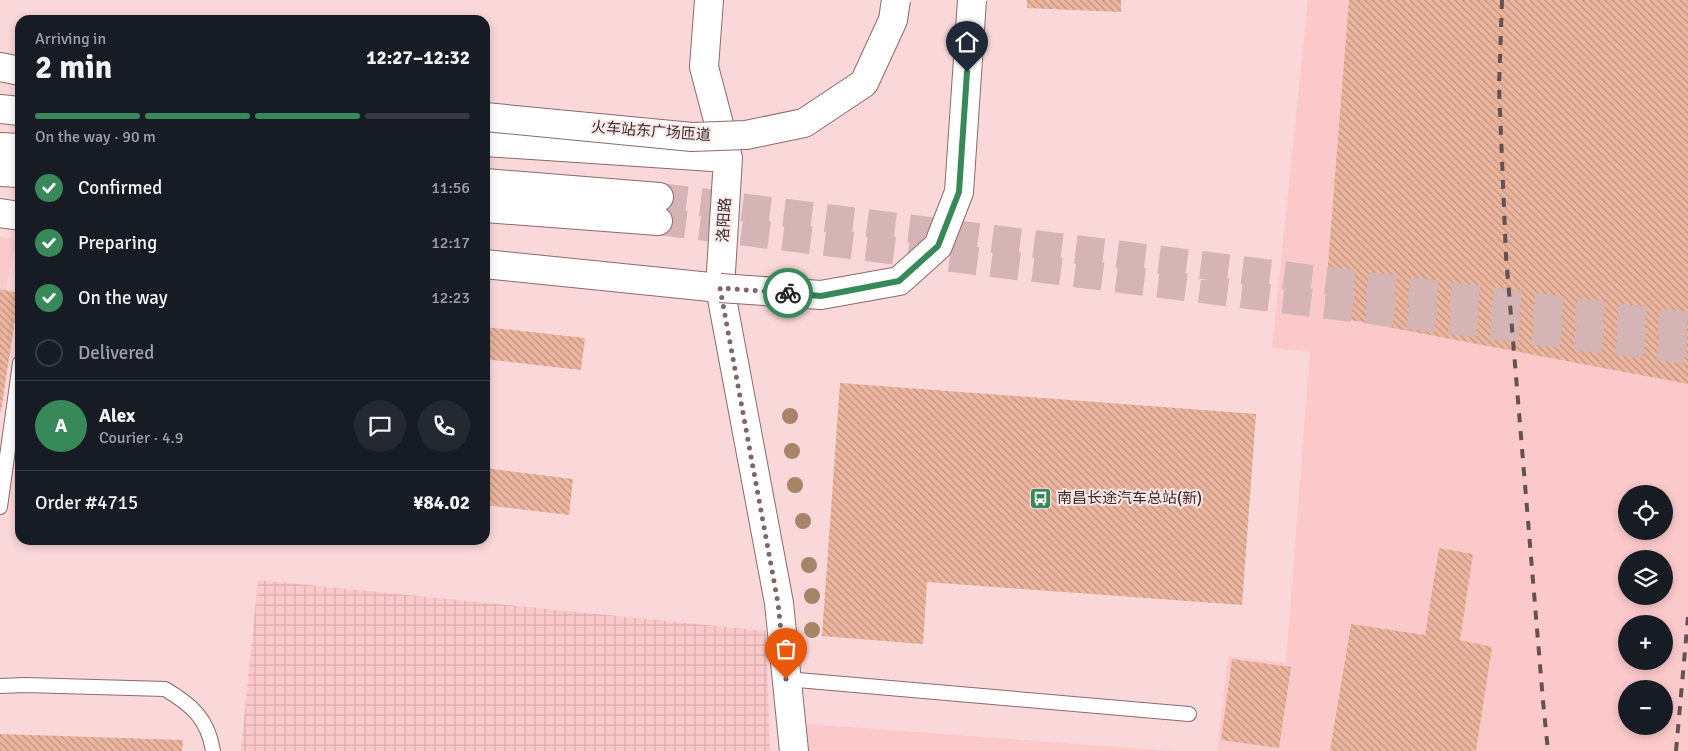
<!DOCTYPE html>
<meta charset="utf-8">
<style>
body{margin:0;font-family:Signika,"Noto Sans SC",sans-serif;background:#242831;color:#f1f3f6;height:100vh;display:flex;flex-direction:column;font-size:19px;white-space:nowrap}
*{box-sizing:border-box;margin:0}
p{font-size:16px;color:#9ea1a6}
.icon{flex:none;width:28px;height:28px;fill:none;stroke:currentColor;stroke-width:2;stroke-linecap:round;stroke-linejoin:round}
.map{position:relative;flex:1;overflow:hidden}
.side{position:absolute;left:15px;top:15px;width:475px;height:530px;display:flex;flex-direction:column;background:#171b24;border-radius:15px;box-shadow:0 2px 8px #0003}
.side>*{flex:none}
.fabs{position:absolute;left:1618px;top:485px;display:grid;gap:10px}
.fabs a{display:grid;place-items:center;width:55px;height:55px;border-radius:50%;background:#171b24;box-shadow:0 2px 8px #0003;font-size:25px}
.pin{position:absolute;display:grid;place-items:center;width:42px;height:42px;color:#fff;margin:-51px -21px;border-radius:50% 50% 50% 0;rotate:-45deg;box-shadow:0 0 5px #0007}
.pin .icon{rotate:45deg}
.courier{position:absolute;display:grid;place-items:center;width:50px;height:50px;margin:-25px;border:4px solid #37895a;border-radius:50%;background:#fff;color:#222;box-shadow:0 1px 6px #0007}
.summary em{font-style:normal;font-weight:700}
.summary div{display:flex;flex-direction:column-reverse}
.summary{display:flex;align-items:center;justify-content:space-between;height:85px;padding:0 20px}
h1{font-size:32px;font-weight:700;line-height:38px}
.bar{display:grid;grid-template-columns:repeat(4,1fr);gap:8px 5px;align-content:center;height:60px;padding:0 20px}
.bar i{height:6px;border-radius:4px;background:#363941}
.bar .on{background:#37895a}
.bar p{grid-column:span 4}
.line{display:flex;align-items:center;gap:12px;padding:0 20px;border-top:1px solid #363941}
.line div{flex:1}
.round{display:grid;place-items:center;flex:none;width:52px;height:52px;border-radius:26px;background:#242831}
ol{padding:0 20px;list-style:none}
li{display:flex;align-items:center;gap:15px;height:55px}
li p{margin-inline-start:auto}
li .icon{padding:5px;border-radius:50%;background:#37895a;color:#fff;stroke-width:4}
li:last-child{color:#9ea1a6}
li i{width:28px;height:28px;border:2px solid #363941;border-radius:50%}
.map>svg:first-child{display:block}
</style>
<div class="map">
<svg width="1688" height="751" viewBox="0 0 1688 751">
<defs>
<pattern id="industrial-grid" width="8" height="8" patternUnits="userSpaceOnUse" patternTransform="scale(1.25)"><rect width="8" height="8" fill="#fcc9cb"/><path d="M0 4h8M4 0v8" fill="none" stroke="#d9adae"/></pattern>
<pattern id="building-back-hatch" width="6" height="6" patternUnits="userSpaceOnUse" patternTransform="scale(1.25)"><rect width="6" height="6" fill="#ebb59e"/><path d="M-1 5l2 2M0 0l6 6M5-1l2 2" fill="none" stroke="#c09381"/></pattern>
</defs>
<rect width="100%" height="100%" fill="#fad7d8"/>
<!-- built -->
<path fill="#fcc9cb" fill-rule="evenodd" d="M 1308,0 L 1688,0 L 1688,751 L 1217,751 L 1228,656 L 1286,663 L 1310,352 L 1272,348 ZM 1626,494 L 1664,494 L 1664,531 L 1626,531 ZM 1626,559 L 1664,559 L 1664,596 L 1626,596 ZM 1626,624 L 1664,624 L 1664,661 L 1626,661 ZM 1626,689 L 1664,689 L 1664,726 L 1626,726 Z
M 0,237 L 16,240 L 0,316 Z
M 807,724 L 1172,751 L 807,751 Z"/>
<!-- industrial -->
<path fill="url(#industrial-grid)" d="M 258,580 L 766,631 L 770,751 L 241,751 Z"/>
<!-- building -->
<path fill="url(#building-back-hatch)" d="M 1027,0 L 1121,0 L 1121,12 L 1027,8 Z
M 1349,0 L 1688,0 L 1688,384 L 1324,315 Z
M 0,289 L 19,293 L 1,411 L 0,411 Z
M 485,327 L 585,338 L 581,370 L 485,359 Z
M 840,383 L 1256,414 L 1242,605 L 927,582 L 923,644 L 822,636 Z
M 485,468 L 573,479 L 569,515 L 485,505 Z
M 162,540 L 204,540 L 204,543 L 162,542 Z
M 1439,548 L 1473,554 L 1460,640 L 1492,647 L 1476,751 L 1330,751 L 1351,624 L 1425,635 Z
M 1232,659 L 1291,667 L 1279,748 L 1221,740 Z
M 0,734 L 183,740 L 182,751 L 0,751 Z"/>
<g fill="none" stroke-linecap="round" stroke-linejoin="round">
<!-- secondary-tunnel -->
<path stroke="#d4b4b5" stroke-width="28" stroke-dasharray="28 14" stroke-linecap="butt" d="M 659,197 L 1688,326
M 658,221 L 1688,350"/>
<defs>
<path id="service" d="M 0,507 L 20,363
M 786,679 L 1189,714
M 0,686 L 25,685 L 165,689 C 192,705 208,719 213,751"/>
<path id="tertiary" d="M 709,0 L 704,67 L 728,158
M 0,109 L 20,111
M 485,142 L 728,158 L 720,288 L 485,264
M 0,213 L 20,216
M 720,288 L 779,603 L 794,751"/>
<path id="secondary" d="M 0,147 L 20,148
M 0,172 L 20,173
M 485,183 L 659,197
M 485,208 L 658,221"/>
<path id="trunk" d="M 0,67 L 20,71"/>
</defs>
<!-- service casing -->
<use href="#service" stroke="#8e696a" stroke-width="16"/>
<!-- tertiary casing -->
<use href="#tertiary" stroke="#8e696a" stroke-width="30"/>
<!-- secondary casing -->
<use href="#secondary" stroke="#8e696a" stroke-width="30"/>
<!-- trunk casing -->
<use href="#trunk" stroke="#8e696a" stroke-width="30"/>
<!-- service -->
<use href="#service" stroke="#fff" stroke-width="14"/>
<!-- tertiary -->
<use href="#tertiary" stroke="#fff" stroke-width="28"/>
<!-- secondary -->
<use href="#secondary" stroke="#fff" stroke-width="28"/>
<!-- trunk -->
<use href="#trunk" stroke="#fff" stroke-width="28"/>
<!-- rail -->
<path stroke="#665152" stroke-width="4" stroke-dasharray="9 9" stroke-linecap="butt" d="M 1502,0 L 1499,87 L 1506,256 L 1543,701 L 1548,751
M 1676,751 L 1688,617"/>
<defs>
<path id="trunk-bridge" d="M 485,117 L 692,137 L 746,135 L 804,123 L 864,83 L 893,20 L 896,0
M 720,288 L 821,295 L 899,281 L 938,246 L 959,192 L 972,0"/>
</defs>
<!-- trunk-bridge casing -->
<use href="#trunk-bridge" stroke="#8e696a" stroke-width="30" stroke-linecap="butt"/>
<!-- trunk-bridge -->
<use href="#trunk-bridge" stroke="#fff" stroke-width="28"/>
</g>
<!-- trees -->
<g fill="#a78467">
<circle cx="790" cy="416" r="8"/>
<circle cx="792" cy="451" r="8"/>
<circle cx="795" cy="485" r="8"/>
<circle cx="803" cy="521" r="8"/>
<circle cx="809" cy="565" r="8"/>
<circle cx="812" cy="596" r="8"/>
<circle cx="812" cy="630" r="8"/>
</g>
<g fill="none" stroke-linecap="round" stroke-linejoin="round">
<!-- done -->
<path stroke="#7e6768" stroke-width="5" stroke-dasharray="0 9" d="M 786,679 L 778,603 L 720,288 L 788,293"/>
<!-- route -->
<path stroke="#37895a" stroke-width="6" d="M 788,293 L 821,296 L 899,281 L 938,246 L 959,192 L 967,72"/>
</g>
<!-- icons -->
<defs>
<symbol id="bus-square" viewBox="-11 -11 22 22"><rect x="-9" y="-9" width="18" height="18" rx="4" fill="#37895a" stroke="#fbe9e9"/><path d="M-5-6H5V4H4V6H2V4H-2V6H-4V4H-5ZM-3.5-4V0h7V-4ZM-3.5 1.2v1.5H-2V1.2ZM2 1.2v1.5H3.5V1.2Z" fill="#fff"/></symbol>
</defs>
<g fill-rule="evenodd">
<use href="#bus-square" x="1028" y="486" width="25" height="25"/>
</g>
<g text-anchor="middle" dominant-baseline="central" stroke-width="4" stroke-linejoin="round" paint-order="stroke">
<!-- street labels -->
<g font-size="15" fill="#3b2a2b" stroke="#fbe9e9">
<text transform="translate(651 131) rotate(4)">火车站东广场匝道</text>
<text transform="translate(724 220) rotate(-87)">洛阳路</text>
</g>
<!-- poi labels -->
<g font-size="15" fill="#3b2a2b" stroke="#fbe9e9" text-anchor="start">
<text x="1057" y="498">南昌长途汽车总站(新)</text>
</g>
</g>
</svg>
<div class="fabs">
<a><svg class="icon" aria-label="locate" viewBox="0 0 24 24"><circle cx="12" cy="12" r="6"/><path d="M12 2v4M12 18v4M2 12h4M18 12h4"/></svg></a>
<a><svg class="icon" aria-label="layers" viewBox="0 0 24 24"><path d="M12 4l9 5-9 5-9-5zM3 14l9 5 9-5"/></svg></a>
<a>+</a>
<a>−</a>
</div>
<div class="pin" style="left:786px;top:679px;background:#ea580c"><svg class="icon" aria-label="bag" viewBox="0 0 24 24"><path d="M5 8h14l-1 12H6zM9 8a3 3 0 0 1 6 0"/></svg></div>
<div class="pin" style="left:967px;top:72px;background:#1f2937"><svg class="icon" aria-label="home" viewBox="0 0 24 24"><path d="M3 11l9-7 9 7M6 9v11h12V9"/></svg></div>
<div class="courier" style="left:788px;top:293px"><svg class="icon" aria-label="bike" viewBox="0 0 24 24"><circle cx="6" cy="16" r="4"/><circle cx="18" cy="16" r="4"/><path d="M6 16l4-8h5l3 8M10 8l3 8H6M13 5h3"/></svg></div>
<section class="side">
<div class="summary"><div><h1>2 min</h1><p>Arriving in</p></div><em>12:27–12:32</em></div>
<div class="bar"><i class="on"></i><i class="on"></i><i class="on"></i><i></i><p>On the way · 90 m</p></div>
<ol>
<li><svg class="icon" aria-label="check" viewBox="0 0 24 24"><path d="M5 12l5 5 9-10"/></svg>Confirmed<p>11:56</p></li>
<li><svg class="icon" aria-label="check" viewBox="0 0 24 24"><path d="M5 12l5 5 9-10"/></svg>Preparing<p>12:17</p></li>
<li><svg class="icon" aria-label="check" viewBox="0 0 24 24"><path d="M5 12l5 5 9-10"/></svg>On the way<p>12:23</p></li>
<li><i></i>Delivered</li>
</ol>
<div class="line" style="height:90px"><b class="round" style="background:#37895a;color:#fff">A</b><div><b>Alex</b><p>Courier · 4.9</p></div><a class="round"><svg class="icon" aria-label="chat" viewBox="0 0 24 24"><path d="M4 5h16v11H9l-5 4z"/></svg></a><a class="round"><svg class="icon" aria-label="phone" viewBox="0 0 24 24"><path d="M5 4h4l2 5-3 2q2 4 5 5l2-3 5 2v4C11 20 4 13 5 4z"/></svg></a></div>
<div class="line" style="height:65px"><div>Order #4715</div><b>¥84.02</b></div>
</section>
</div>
